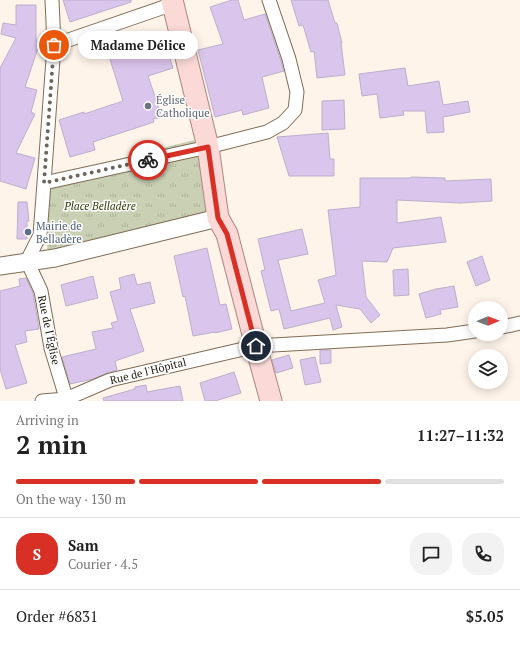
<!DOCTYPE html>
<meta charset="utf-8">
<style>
body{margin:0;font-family:"PT Serif",serif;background:#f2f2f2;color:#222;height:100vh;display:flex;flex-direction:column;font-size:15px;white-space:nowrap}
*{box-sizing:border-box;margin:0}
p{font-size:13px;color:#767676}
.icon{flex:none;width:22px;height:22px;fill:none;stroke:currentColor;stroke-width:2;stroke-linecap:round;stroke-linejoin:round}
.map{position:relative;height:401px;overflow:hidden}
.drawer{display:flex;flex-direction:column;background:#fff;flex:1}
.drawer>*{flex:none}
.needle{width:26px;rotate:89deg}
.fabs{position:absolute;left:468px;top:301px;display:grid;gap:8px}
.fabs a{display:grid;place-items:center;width:40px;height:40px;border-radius:50%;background:#fff;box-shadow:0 2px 10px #0003;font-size:20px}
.pin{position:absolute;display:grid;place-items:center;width:34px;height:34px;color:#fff;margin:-17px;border:2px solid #fff;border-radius:50%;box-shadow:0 1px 4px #0007}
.courier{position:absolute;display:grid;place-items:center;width:40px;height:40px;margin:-20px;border:3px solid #d93025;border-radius:50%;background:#fff;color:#222;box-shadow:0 1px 5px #0007}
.bubble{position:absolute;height:28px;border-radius:14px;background:#fff;box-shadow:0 2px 10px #0003;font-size:13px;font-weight:700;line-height:28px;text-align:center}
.summary em{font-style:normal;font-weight:700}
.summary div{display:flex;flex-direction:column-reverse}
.summary{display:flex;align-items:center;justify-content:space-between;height:68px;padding:0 16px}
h1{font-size:26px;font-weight:700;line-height:30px}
.bar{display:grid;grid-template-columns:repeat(4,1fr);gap:6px 4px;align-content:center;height:48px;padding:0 16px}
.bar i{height:5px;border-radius:3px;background:#e0e0e0}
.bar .selected{background:#d93025}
.bar p{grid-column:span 4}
.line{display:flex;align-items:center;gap:10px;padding:0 16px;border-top:1px solid #e0e0e0}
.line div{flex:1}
.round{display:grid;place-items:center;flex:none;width:42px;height:42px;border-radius:16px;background:#f2f2f2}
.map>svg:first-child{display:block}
</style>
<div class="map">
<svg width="520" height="401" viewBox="0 0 520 401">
<defs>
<pattern id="grass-tufts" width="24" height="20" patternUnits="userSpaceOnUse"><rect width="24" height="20" fill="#c9d0b3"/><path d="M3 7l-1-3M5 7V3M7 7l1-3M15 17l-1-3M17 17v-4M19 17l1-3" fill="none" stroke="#acb299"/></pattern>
</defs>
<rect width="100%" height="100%" fill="#fef4ea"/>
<!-- grass -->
<path fill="url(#grass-tufts)" d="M 194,140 L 212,211 L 47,256 L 49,177 Z"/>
<!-- building -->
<path fill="#dac5ec" stroke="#bdafcb" d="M 63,0 L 131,0 L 131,2 L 70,22 Z
M 232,0 L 238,0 L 244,20 L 265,14 L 281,61 L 284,71 L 262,77 L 269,108 L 243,115 L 242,110 L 215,117 L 198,50 L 223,44 L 210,7 Z
M 291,0 L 328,0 L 335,23 L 337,23 L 342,43 L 341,43 L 345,75 L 317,78 L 314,51 L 311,52 L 303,25 L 299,26 Z
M 16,5 L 36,5 L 36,41 L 40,42 L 25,87 L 37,90 L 31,112 L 35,114 L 16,153 L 35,158 L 26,189 L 0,181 L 0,68 L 16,38 L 1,34 L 3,23 L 16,25 Z
M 163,38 L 173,68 L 148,76 L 162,117 L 153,119 L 154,122 L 93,142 L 95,150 L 70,157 L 59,120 L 84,112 L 84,114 L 123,101 L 109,56 Z
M 405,68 L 408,86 L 439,81 L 443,105 L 468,101 L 470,112 L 443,117 L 444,132 L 427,133 L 425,111 L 403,111 L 404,115 L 380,118 L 377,94 L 362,96 L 359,74 Z
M 344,100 L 345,129 L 322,130 L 322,101 Z
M 328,133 L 330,159 L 334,159 L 334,176 L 289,176 L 277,137 Z
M 411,177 L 445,178 L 445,181 L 491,179 L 492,201 L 460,203 L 397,200 L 397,223 L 441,217 L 446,242 L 393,248 L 387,262 L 362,261 L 366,297 L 380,315 L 371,323 L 360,309 L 336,305 L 342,327 L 333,330 L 330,318 L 284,329 L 279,309 L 271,311 L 261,271 L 265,270 L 258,239 L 302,229 L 308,254 L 278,260 L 291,311 L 325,303 L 318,280 L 336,275 L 328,210 L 360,207 L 360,178 L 411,178 Z
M 18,202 L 27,202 L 29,221 L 27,221 L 27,239 L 17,239 Z
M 207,248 L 220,305 L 226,304 L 232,329 L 215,333 L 215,332 L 193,336 L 185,296 L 183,297 L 174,256 Z
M 482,256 L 490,280 L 476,286 L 467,262 Z
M 408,269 L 409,295 L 394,296 L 393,270 Z
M 134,274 L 137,285 L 150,282 L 155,303 L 130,309 L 144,351 L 115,361 L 117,370 L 107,373 L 93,379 L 70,384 L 62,357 L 96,349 L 92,332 L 113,328 L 111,323 L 118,321 L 110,292 L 121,289 L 119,278 Z
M 93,276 L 98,298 L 66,306 L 61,285 Z
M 26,278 L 33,293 L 39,329 L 25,331 L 27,342 L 15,345 L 27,383 L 6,389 L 0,369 L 0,291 L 20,286 L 19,279 Z
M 454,286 L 458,307 L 440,310 L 441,314 L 426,318 L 419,294 L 436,289 Z
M 320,350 L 331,350 L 331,363 L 320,364 Z
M 289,355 L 293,368 L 276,373 L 272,360 Z
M 315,357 L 321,382 L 305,385 L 300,360 Z
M 234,372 L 241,393 L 215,401 L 205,401 L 200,383 Z
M 146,385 L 147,392 L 180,386 L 183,401 L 104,401 L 103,398 L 135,389 L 135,387 Z"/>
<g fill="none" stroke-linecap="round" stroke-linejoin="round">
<defs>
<path id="minor" d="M 52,0 L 54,45 L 44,183 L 40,235 L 27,261 L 41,291 L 51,348 L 67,401
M 54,45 L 173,4
M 44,183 L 208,147 L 267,132 L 283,123 L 295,110 L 297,92 L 289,59 L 269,0
M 501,327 L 512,325 L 520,323
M 42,401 L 66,399 L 110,380 L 256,346 L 447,335 L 475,331"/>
<path id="tertiary" d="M 0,266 L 55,258 L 218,218"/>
<path id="primary" d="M 172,0 L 208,147 L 218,218 L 227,234 L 256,346 L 271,401"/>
</defs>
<!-- minor casing -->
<use href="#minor" stroke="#816b55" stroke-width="15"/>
<!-- tertiary casing -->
<use href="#tertiary" stroke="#816b55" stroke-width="19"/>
<!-- primary casing -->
<use href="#primary" stroke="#ab857f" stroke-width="23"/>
<!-- minor -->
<use href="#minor" stroke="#fff" stroke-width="13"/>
<!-- tertiary -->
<use href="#tertiary" stroke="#fff" stroke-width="17"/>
<!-- primary -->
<use href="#primary" stroke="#fad9d7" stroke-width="21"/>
</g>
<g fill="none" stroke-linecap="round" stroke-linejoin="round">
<!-- done -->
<path stroke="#6d645b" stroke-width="4" stroke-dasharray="0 7.2" d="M 54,45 L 44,183 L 148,160"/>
<!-- route -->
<path stroke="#d93025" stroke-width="5" d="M 148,160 L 208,147 L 218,218 L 227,234 L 256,346"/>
</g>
<!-- markers -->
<circle fill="#6b7280" stroke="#fff" stroke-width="1.5" cx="148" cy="106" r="4"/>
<circle fill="#5c6f8a" stroke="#fff" stroke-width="1.5" cx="28" cy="232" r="4"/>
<g text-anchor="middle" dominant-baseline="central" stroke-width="3" stroke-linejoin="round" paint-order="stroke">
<!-- worship labels -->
<g font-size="11" fill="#5b616d" stroke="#fff" text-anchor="start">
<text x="156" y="100">Église<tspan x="156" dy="13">Catholique</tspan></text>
</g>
<!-- park labels -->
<g font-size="11" font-style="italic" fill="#2f3703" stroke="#fff">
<text x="100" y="206">Place Belladère</text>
</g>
<!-- service labels -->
<g font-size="11" fill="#4e5e75" stroke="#fff" text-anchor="start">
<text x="36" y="226">Mairie de<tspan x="36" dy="13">Belladère</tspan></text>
</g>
<!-- street labels -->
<g font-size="11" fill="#1f170e" stroke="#fff">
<text transform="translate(49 330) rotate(78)">Rue de l'Église</text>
<text transform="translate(148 371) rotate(-14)">Rue de l'Hôpital</text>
</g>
</g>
</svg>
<div class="fabs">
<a><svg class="needle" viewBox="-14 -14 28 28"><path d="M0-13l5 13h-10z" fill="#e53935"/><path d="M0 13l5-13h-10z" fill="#767676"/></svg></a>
<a><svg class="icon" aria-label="layers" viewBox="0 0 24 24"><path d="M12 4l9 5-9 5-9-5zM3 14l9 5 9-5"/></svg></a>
</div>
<div class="pin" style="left:54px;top:45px;background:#ea580c"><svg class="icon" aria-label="bag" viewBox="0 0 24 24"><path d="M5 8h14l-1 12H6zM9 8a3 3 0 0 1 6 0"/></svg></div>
<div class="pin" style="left:256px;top:346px;background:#1f2937"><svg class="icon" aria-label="home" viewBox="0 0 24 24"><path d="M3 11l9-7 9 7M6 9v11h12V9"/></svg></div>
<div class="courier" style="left:148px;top:160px"><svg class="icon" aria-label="bike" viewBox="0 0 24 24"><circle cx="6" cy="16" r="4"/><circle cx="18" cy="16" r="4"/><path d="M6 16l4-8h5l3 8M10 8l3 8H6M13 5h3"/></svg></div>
<div class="bubble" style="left:78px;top:31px;width:120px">Madame Délice</div>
</div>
<section class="drawer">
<div class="summary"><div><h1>2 min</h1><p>Arriving in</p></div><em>11:27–11:32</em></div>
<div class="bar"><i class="selected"></i><i class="selected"></i><i class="selected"></i><i></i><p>On the way · 130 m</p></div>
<div class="line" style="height:72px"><b class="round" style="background:#d93025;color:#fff">S</b><div><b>Sam</b><p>Courier · 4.5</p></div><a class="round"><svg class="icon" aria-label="chat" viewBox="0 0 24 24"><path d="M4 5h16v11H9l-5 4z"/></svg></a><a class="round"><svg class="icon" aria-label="phone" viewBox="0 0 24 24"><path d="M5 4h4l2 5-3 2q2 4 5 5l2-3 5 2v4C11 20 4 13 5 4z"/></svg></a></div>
<div class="line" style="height:52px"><div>Order #6831</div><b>$5.05</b></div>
</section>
